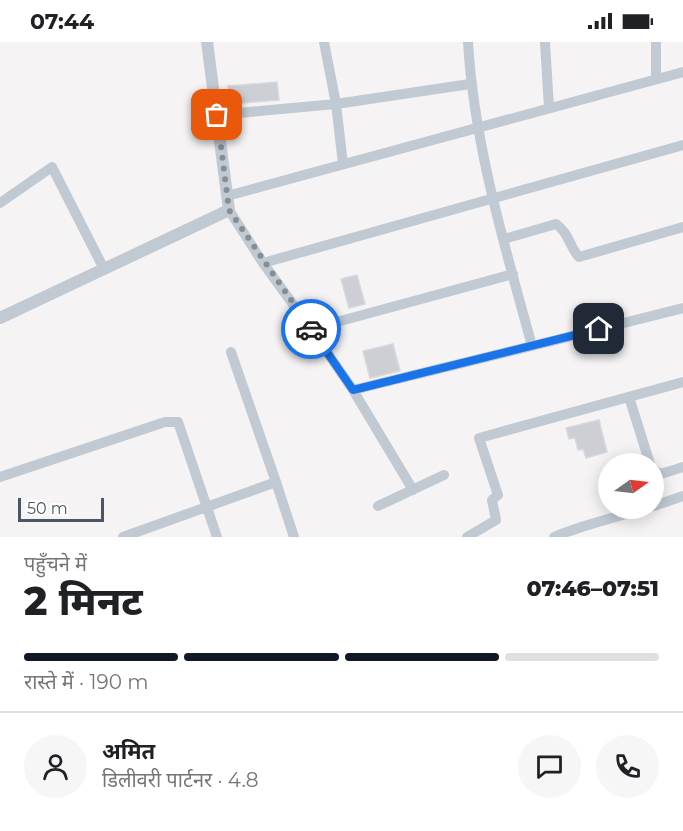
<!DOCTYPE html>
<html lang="hi">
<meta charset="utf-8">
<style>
body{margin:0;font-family:Montserrat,"Noto Sans Devanagari",sans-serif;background:#f6f6f6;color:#202124;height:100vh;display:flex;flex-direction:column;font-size:22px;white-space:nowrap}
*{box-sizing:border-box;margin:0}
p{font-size:20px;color:#757577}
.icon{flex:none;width:33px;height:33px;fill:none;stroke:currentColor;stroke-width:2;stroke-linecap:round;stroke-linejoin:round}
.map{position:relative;height:495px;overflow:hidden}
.drawer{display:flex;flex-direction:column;background:#fff;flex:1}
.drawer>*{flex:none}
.needle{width:39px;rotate:76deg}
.fabs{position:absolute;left:598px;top:411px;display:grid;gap:12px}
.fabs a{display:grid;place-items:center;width:66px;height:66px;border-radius:50%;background:#fff;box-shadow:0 3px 15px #0003;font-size:30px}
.scale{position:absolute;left:18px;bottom:15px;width:86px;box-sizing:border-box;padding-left:6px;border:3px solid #4a5661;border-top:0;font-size:16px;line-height:21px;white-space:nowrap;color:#4a5661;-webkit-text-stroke:4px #fff;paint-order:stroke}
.pin{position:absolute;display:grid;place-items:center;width:51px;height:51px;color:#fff;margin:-26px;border-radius:12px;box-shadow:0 3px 9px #0006}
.courier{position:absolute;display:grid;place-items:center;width:60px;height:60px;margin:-30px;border:4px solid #1a73e8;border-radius:50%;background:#fff;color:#222;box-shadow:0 2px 8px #0007}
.overview em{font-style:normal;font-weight:800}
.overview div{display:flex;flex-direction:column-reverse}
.overview{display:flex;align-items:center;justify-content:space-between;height:102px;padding:0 24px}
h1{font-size:39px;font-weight:800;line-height:45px}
.bar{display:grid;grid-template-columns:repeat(4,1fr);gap:9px 6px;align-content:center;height:72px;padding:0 24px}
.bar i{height:8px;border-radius:4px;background:#e0e0e0}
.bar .on{background:#111827}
.bar p{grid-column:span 4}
.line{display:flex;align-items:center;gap:15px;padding:0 24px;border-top:2px solid #e0e0e0}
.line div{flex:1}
.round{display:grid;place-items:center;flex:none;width:63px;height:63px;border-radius:32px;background:#f6f6f6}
.status{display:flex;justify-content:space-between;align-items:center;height:42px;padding:0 30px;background:#fff;direction:ltr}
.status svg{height:16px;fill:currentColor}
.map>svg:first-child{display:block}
</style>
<div class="status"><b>07:44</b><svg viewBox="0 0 49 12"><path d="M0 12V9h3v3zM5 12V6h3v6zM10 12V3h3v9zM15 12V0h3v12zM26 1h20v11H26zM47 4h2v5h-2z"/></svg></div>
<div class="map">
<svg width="683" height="495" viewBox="0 0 683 495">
<rect width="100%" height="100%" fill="#f5f3f3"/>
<!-- building -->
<path fill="#cdcfd5" stroke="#d7d9de" stroke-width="1.5" d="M 277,40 L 279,58 L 229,62 L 228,44 Z
M 357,233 L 365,262 L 349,266 L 341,237 Z
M 393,302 L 400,329 L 370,336 L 363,309 Z
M 599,378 L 607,410 L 586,416 L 583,407 L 578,408 L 575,396 L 569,397 L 566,386 Z"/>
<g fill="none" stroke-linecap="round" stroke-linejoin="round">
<!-- minor -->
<path stroke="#c1cad2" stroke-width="10" d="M 324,0 L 336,62 L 343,122
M 468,0 C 474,103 505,205 532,304 L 683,266
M 545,0 L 549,66
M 656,0 L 656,37
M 217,73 L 336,62 L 470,42
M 227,154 L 683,30
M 0,161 L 52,125 L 104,227
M 229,168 L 263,221 L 683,103
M 504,197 L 556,182 C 569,191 569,204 579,215 L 683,185
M 263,221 L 311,287 L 513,232
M 311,287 L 353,348 L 532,304
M 231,310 L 276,440
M 353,348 L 413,448
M 629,355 L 650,422
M 654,428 L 661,432 L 683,425
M 0,435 L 165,380 L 178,380 L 217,495
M 378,464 L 444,433
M 654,464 L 683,454
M 123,495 L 276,440 L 294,495
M 467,495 L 496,478 L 492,458 L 498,453 L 479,396 L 683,340
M 554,495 C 582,483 615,476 645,466"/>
<!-- tertiary -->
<path stroke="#c1cad2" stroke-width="12" d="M 0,276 L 229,168 L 207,0"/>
</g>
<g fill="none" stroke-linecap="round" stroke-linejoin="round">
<!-- done -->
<path stroke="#868d94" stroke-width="6" stroke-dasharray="0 10.8" d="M 217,73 L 229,168 L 311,287"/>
<!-- route -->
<path stroke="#1a73e8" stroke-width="8" d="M 311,287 L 353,348 L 599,287"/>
</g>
</svg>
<div class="fabs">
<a><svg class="needle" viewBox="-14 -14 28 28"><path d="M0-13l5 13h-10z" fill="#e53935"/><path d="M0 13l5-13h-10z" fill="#757577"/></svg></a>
</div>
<div class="scale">50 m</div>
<div class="pin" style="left:217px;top:73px;background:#ea580c"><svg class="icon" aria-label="bag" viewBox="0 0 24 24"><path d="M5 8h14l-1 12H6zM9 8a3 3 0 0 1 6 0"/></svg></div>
<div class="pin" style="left:599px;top:287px;background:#1f2937"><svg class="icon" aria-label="home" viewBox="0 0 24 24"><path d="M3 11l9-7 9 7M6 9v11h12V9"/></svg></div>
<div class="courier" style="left:311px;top:287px"><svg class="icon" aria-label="car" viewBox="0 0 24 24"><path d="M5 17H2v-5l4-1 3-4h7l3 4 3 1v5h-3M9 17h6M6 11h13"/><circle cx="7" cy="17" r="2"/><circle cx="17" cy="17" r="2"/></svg></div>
</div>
<section class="drawer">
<div class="overview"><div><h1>2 मिनट</h1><p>पहुँचने में</p></div><em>07:46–07:51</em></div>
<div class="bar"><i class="on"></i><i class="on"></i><i class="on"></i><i></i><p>रास्ते में · 190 m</p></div>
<div class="line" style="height:108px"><a class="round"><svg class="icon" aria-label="person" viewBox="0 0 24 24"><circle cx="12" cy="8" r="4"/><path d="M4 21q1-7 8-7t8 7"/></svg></a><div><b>अमित</b><p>डिलीवरी पार्टनर · 4.8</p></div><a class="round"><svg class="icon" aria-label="chat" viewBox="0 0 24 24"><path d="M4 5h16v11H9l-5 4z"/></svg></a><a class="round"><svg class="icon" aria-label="phone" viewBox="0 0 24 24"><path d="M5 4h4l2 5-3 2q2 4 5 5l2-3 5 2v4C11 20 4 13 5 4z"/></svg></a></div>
</section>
